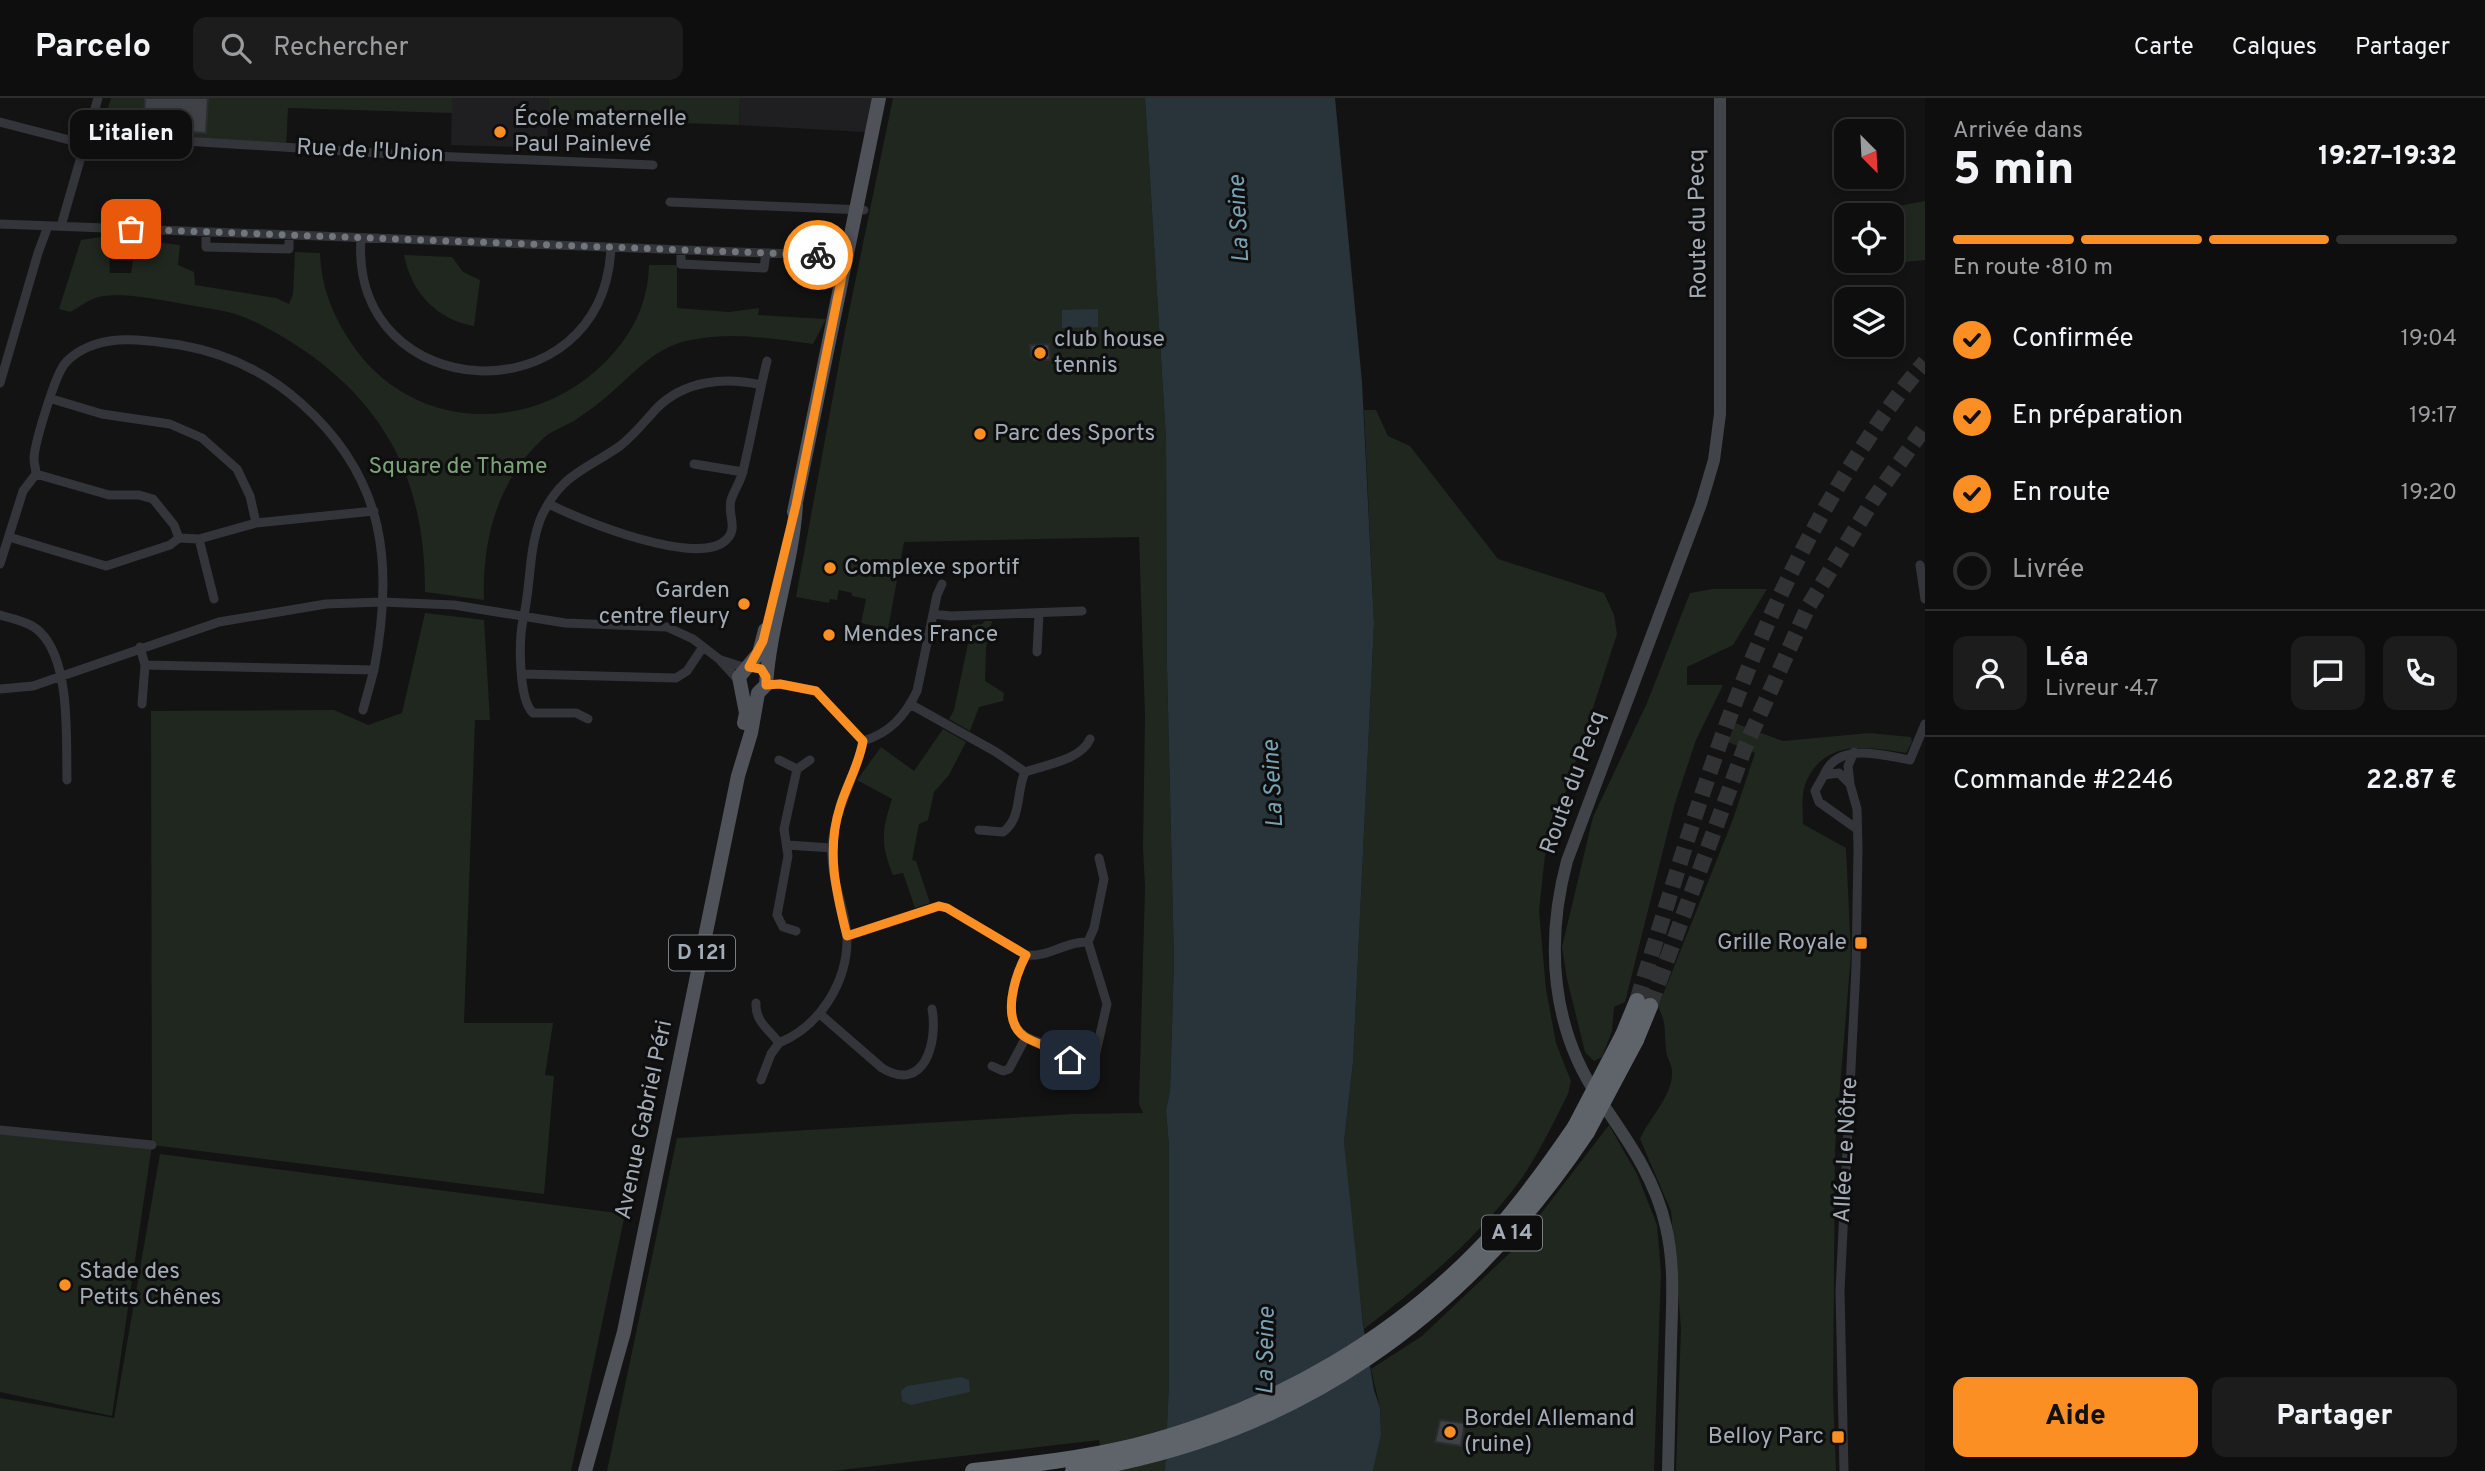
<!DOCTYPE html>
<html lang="fr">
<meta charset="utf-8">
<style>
body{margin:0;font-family:Overpass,sans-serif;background:#1c1c1d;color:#f1f3f6;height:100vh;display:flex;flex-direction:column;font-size:26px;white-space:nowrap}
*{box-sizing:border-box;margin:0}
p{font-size:23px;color:#9b9c9e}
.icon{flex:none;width:38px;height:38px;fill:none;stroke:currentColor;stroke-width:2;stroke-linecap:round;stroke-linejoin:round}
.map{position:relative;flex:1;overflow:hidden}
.sheet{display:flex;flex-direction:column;background:#0e0e0f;width:560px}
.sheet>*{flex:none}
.needle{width:46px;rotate:156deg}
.controls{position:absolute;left:1834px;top:21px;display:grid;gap:14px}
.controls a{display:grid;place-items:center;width:70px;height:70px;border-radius:14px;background:#0e0e0f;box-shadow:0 4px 10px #0003,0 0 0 2px #2e2e2f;font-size:35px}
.pin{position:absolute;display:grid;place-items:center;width:60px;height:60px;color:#fff;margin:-30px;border-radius:14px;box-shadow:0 4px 10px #0006}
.courier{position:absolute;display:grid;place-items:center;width:70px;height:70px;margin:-35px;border:5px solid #fc8f23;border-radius:50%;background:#fff;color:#222;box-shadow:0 2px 9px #0007}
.bubble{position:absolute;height:49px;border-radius:14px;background:#0e0e0f;box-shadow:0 4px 10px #0003,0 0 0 2px #2e2e2f;font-size:23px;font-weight:800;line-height:49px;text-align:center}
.summary em{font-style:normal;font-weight:800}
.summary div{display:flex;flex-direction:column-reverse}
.summary{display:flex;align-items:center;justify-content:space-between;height:119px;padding:0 28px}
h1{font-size:46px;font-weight:800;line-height:52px}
.bar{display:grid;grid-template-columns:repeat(4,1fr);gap:10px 7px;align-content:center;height:84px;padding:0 28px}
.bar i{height:9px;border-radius:5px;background:#2e2e2f}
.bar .current{background:#fc8f23}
.bar p{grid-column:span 4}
.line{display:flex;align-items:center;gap:18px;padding:0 28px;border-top:2px solid #2e2e2f}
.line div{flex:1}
.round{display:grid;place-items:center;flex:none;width:74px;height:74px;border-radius:14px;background:#1c1c1d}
ol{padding:0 28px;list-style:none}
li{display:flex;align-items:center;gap:21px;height:77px}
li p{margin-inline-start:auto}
li .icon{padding:7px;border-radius:50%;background:#fc8f23;color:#111;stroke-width:4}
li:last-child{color:#9b9c9e}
li i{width:38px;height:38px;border:4px solid #2e2e2f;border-radius:50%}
.cta{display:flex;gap:14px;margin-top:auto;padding:14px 28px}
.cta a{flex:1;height:80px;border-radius:14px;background:#fc8f23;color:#111;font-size:28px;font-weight:800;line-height:80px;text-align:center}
.cta a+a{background:#1c1c1d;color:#f1f3f6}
header{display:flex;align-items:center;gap:42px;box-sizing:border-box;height:98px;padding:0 35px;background:#0e0e0f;border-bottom:2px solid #2e2e2f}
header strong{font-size:33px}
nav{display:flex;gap:38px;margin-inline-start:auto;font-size:24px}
.search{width:490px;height:63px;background:#1c1c1d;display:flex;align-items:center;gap:18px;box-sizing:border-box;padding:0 24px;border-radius:14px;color:#9b9c9e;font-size:26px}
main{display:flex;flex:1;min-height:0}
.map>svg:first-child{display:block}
</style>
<header>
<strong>Parcelo</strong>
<div class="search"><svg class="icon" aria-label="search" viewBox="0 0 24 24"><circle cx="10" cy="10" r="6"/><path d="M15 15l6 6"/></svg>Rechercher</div>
<nav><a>Carte</a><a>Calques</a><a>Partager</a></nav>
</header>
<main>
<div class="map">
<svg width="1925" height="1373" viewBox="0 0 1925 1373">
<rect width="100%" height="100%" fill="#131314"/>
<!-- built -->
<path fill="#1f1f21" d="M 452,0 L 549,0 L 547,50 L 451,47 Z
M 740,0 L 874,0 L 865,34 L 739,27 Z"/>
<!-- green -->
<path fill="#1f271f" d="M 111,0 L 452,0 L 452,15 L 288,10 L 286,50 L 101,34 L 106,17 L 116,17 L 116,13 L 107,13 Z
M 549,0 L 740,0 L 739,27 L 548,20 Z
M 893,0 L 1145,0 L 1166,340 L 1167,568 L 1174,863 L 1170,993 L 1166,1012 L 1169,1048 L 1169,1285 L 1165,1373 L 1104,1373 L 1099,1342 L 832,1373 L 607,1373 L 677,1040 L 1074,1016 L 1143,1015 L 1139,1006 L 1145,789 L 1143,750 L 1145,618 L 1139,439 L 904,444 L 888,531 L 861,525 L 866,501 L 852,498 L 852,495 L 839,492 L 837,502 L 830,501 L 829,505 L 796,499 L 845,233 Z
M 1925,103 L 1925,162 L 1895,165 L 1892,117 L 1868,117 L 1868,114 Z
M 108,138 L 110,175 L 131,175 L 136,142 L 180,147 L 178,167 L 194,174 L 195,187 L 276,200 L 289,206 L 293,196 L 295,154 L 320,155 C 321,186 331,214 348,240 C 404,331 524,340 600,269 C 630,241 648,208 649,167 L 677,167 L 677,210 L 729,214 L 759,210 L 758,217 L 826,221 L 813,246 C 772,241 732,233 691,242 C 657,248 637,272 612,294 C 601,304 587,314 574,323 C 565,328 554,332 546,338 C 498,380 482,441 484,502 L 425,494 C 425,390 392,314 305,253 C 284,239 260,224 235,216 C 218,211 200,209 183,206 C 160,202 114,192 93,201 C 85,204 78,210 70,214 L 59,211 L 81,142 Z
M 404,157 L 452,159 L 463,174 L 480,182 L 474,228 C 437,222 411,194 404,157 Z
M 1364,312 L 1376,312 L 1388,338 L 1410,348 L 1498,461 L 1604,495 L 1614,517 L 1617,536 L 1545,757 L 1539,813 L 1546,891 L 1556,945 L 1571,983 L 1568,996 C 1553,1025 1538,1058 1519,1084 C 1476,1142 1420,1188 1364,1231 L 1349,1112 L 1344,1044 L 1353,964 L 1374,525 Z
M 1713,491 L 1767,491 L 1733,547 L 1687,569 L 1687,587 L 1723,587 L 1696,642 L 1675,705 L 1625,904 L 1614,909 L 1612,933 L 1602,959 L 1594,963 L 1585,954 L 1567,881 L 1562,849 L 1593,719 L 1647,605 L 1690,495 Z
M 425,515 L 484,522 L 490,622 L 475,622 L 464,925 L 553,925 L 545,977 L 554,978 L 544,1096 L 152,1047 L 112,1318 L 0,1294 L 0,1032 L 152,1047 L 151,613 L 334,612 L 368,627 L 402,615 Z
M 985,523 L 992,523 L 986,550 L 985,583 L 1004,595 L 1003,603 L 979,609 L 970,633 L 949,621 L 954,612 L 972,527 L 982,526 Z
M 1735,625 L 1783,643 L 1869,635 L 1911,639 L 1912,644 L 1906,655 C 1867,649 1823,640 1805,687 C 1801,698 1803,714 1803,726 L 1846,750 L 1851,857 L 1835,1050 L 1833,1295 L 1836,1373 L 1676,1373 L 1681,1230 L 1671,1113 L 1640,1041 C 1649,1020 1674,997 1672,972 C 1671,965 1666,958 1666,951 C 1664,933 1667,926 1658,909 L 1733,721 L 1755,655 L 1728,644 Z
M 943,631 L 966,644 L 949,677 L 934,694 L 928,722 L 919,726 L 912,762 L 916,763 L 930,805 L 915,810 L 903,775 L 893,777 C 880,746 882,732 892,701 L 857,682 L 881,649 L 914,673 Z
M 1609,1027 L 1637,1076 L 1657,1127 L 1661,1174 L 1654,1373 L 1373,1373 L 1381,1337 L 1380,1310 L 1371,1271 L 1422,1238 L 1513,1152 Z
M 160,1056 L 625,1116 L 571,1373 L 0,1373 L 0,1300 L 114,1320 Z"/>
<!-- water -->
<path fill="#283439" d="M 1145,0 L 1335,0 L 1362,284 L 1374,525 L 1353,964 L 1344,1044 L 1363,1226 L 1374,1292 L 1380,1310 L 1381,1337 L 1373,1373 L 1165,1373 L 1169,1285 L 1169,1048 L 1166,1012 L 1170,993 L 1174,863 L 1167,568 L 1166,340 Z
M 1098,211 L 1098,229 L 1062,230 L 1062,212 Z
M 961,1279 L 969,1282 L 970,1294 L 911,1307 L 902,1303 L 901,1293 L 907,1288 Z"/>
<!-- building -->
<path fill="#3e4145" stroke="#2c2d31" stroke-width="2" d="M 145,0 L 208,0 L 206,35 L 143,32 Z
M 120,105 L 139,106 L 139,111 L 144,111 L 143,123 L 119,122 Z
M 1049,246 L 1050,262 L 1034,262 L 1034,258 L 1031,258 L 1030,247 Z
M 1440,1322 L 1465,1325 L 1461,1348 L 1435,1344 Z"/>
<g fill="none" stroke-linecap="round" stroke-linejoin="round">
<!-- highway-tunnel -->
<path stroke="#303234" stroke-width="16" stroke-dasharray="16 8" stroke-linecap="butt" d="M 1637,903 C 1695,717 1744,539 1848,372 C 1871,335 1896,297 1925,264
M 1650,908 L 1745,649 L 1808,509 L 1873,402 L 1925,329"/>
<!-- street -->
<path stroke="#33353a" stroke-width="9" d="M 0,24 L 85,46
M 88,37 L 409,57 L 653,67
M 670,104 L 864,112
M 0,126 L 846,158
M 61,128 L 98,0
M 206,134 L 206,149 L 289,151 L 289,137
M 361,140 C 349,309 604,322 611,149
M 681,152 L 681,166 L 764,170 L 766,155
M 0,285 L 38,155 L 48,128
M 52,301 L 102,316 L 170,326 L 202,340 L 237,371 L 250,398 L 256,425
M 694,366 L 743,374
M 36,376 L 109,397 L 139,397 L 153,401 L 174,427 L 179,440
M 549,406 C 580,422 698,470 726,442 C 739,430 727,417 731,402 C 734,392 741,383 743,373 C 752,336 758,299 767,263
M 9,439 L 106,468 L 170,447 L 179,440 L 199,441 L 256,425 L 374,413
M 199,441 L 214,501
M 0,466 L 23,393 L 36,376 C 36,371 34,366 34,361 C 34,346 54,283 62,270 C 65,264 71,259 77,255 C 107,235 147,242 180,247 C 226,255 268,275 302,306 C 386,381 394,467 374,572 L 145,567
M 1920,467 L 1925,501
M 933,516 L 951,518 L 1082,513
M 0,517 C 13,521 30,524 40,534 C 71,564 66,641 67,682
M 140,549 L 145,567 L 142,606
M 1037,554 L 1039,516
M 721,562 L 746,570
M 523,576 L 676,580 L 687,573 L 703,549
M 766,587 L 780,586 L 816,593 L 863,643 C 856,680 834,711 832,750 C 830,782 846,810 847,839 C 848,884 820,928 779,945
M 0,591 L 33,588 L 219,524 L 326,506 L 382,504 L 454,507 L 565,525 L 667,529 L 693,541 L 719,561 L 739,583
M 910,606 L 996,654 L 1025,674
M 363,612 L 374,572
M 588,621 L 576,615 L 533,615 C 518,601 519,541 523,522 C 531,489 528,455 540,422 C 559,377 584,373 620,348 C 634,337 645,323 657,310 C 685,282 725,279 761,287
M 863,643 C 890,635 905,618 917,593 L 937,497 L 942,486
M 779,662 L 797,671
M 1824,677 C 1838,643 1882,657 1910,662 L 1925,626
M 1850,686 L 1848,668 L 1854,654
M 979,732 L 1003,734 C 1022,721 1016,693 1025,674 C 1045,667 1081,662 1090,641
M 787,747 L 832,750
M 796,833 L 783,829 L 777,817 L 788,758 L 784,731 L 797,671 L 810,662
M 847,838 L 939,808 L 947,810 L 1026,857 C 1048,860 1066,843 1088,844
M 1026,857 C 1015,878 1000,922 1025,938 C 1032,943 1042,944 1050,948 C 1064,956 1073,965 1089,967 L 1094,963 L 1107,906 L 1088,844 L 1094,830 L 1104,781 L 1099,760
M 756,905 C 755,924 769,931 779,945 L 771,956 L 761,982
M 820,916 L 882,970 C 925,996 938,943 932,911
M 992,968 L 1003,973 L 1009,971 L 1026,939
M 0,1032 L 152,1047
M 1844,1373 L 1840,1193 L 1856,869 L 1858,751 L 1857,711 L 1850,686 L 1839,675 L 1824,677 L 1815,693 L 1819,704 L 1857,731"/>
<!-- secondary -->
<path stroke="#41454a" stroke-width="12" d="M 1668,1373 C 1669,1330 1670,1288 1671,1245 C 1672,1206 1675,1167 1666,1129 C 1655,1080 1628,1043 1600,1002 C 1551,931 1545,845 1567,763 L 1701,406 L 1714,362 L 1720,316 L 1720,0"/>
<!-- primary -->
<path stroke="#4f5359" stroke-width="14" d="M 794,414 L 879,0
M 744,625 L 746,615 L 739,579 L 759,555 L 765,532
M 585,1373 L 624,1234 L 738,678 L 751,635 L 758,595 L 766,587 C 770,526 792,468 796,407"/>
<!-- highway -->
<path stroke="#5f646b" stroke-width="16" d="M 1623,937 L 1637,903
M 1636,942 L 1650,908
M 973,1373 C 1027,1367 1082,1361 1135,1348 C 1274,1312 1403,1238 1499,1130 C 1527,1098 1551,1064 1575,1029
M 1073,1373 C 1294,1340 1464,1218 1587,1034"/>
<!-- highway-bridge -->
<path stroke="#5f646b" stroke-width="16" d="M 1575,1029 L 1623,937
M 1587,1034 L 1636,942"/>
</g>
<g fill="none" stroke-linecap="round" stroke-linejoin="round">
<!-- done -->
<path stroke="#71767d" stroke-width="7" stroke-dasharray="0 12.6" d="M 131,131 L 818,157"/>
<!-- route -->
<path stroke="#fc8f23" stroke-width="9" d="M 818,157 L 846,158 L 796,407 L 763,543 L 749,569 L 761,571 L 766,579 L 766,587 L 780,586 L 816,593 L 863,643 C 859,667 847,686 840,709 C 826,753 836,794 847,838 L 939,808 L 947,810 L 1026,857 C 1015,878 1000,923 1025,939 C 1040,948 1054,949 1070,962"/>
</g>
<!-- markers -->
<g fill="#fc8f23" stroke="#0e0e0f" stroke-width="2.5">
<circle cx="500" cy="34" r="7"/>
<circle cx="1040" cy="255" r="7"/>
<circle cx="980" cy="336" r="7"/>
<circle cx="830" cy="470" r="7"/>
<circle cx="744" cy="506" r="7"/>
<circle cx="829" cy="537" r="7"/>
<rect x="1854" y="838" width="14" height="14" rx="3.5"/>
<circle cx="65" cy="1187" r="7"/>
<circle cx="1450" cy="1334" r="7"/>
<rect x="1831" y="1332" width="14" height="14" rx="3.5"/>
</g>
<g text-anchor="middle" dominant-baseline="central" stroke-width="6" stroke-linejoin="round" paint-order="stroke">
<!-- shield labels -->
<g fill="#0e0e0f" stroke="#767d84" stroke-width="2">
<rect x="669" y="837.5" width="66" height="35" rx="5"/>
<rect x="1482" y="1117.5" width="60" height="35" rx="5"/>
</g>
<g font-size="21" font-weight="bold" fill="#a3acb6">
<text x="702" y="855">D 121</text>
<text x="1512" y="1135">A 14</text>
</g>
<!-- poi labels -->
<g font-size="23" fill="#a3acb6" stroke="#0e0e0f" text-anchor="start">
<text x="514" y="21">École maternelle<tspan x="514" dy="26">Paul Painlevé</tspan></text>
<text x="1054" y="242">club house<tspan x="1054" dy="26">tennis</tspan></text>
<text x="994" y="336">Parc des Sports</text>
<text x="844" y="470">Complexe sportif</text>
<text x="730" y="493" text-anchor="end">Garden<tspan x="730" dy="26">centre fleury</tspan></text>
<text x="843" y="537">Mendes France</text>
<text x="1847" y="845" text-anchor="end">Grille Royale</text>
<text x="79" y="1174">Stade des<tspan x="79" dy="26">Petits Chênes</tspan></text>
<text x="1464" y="1321">Bordel Allemand<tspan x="1464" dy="26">(ruine)</tspan></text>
<text x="1824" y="1339" text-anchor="end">Belloy Parc</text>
</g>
<!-- street labels -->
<g font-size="23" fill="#a3acb6" stroke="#0e0e0f">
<text transform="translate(370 54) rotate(3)">Rue de l'Union</text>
<text transform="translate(1699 126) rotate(-91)">Route du Pecq</text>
<text transform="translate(1574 685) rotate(-70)">Route du Pecq</text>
<text transform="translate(645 1022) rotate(-78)">Avenue Gabriel Péri</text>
<text transform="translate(1847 1052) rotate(-87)">Allée Le Nôtre</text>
</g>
<!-- park labels -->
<g font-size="23" fill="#7da279" stroke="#0e0e0f">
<text x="458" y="369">Square de Thame</text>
</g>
<!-- water labels -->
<g font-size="24" font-style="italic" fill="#78a1b3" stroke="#0e0e0f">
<text transform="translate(1240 121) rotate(-93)">La Seine</text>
<text transform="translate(1274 686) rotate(-93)">La Seine</text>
<text transform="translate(1267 1253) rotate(-89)">La Seine</text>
</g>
</g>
</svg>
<div class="controls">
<a><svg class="needle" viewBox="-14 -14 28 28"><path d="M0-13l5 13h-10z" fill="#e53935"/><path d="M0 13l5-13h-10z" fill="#9b9c9e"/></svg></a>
<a><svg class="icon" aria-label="locate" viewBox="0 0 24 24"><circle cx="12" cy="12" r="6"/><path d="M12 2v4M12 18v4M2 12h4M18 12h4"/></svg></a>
<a><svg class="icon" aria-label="layers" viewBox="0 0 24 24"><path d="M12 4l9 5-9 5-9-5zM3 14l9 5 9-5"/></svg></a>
</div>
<div class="pin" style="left:131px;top:131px;background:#ea580c"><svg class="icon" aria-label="bag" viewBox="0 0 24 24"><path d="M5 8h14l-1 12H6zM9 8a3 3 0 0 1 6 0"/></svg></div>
<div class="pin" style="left:1070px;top:962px;background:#1f2937"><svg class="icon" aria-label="home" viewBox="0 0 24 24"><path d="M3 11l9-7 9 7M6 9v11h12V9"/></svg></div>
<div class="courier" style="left:818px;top:157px"><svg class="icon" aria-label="bike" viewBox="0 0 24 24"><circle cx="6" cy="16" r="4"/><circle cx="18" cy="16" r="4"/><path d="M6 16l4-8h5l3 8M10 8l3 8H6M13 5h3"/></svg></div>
<div class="bubble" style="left:70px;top:12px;width:122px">L’italien</div>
</div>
<section class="sheet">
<div class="summary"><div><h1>5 min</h1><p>Arrivée dans</p></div><em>19:27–19:32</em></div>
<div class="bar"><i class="current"></i><i class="current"></i><i class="current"></i><i></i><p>En route · 810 m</p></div>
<ol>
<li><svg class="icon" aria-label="check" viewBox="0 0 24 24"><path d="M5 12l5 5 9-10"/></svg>Confirmée<p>19:04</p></li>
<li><svg class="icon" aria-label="check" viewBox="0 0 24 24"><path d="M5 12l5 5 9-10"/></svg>En préparation<p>19:17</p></li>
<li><svg class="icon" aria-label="check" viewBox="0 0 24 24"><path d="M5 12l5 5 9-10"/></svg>En route<p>19:20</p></li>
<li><i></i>Livrée</li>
</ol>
<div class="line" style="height:126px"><a class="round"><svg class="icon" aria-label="person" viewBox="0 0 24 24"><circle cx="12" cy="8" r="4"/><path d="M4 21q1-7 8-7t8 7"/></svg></a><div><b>Léa</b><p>Livreur · 4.7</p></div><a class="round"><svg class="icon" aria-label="chat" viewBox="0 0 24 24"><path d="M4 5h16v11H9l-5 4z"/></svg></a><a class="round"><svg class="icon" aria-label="phone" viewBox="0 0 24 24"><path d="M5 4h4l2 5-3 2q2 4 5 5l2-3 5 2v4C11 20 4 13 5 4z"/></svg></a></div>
<div class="line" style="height:91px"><div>Commande #2246</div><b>22.87 €</b></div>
<div class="cta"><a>Aide</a><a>Partager</a></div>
</section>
</main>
